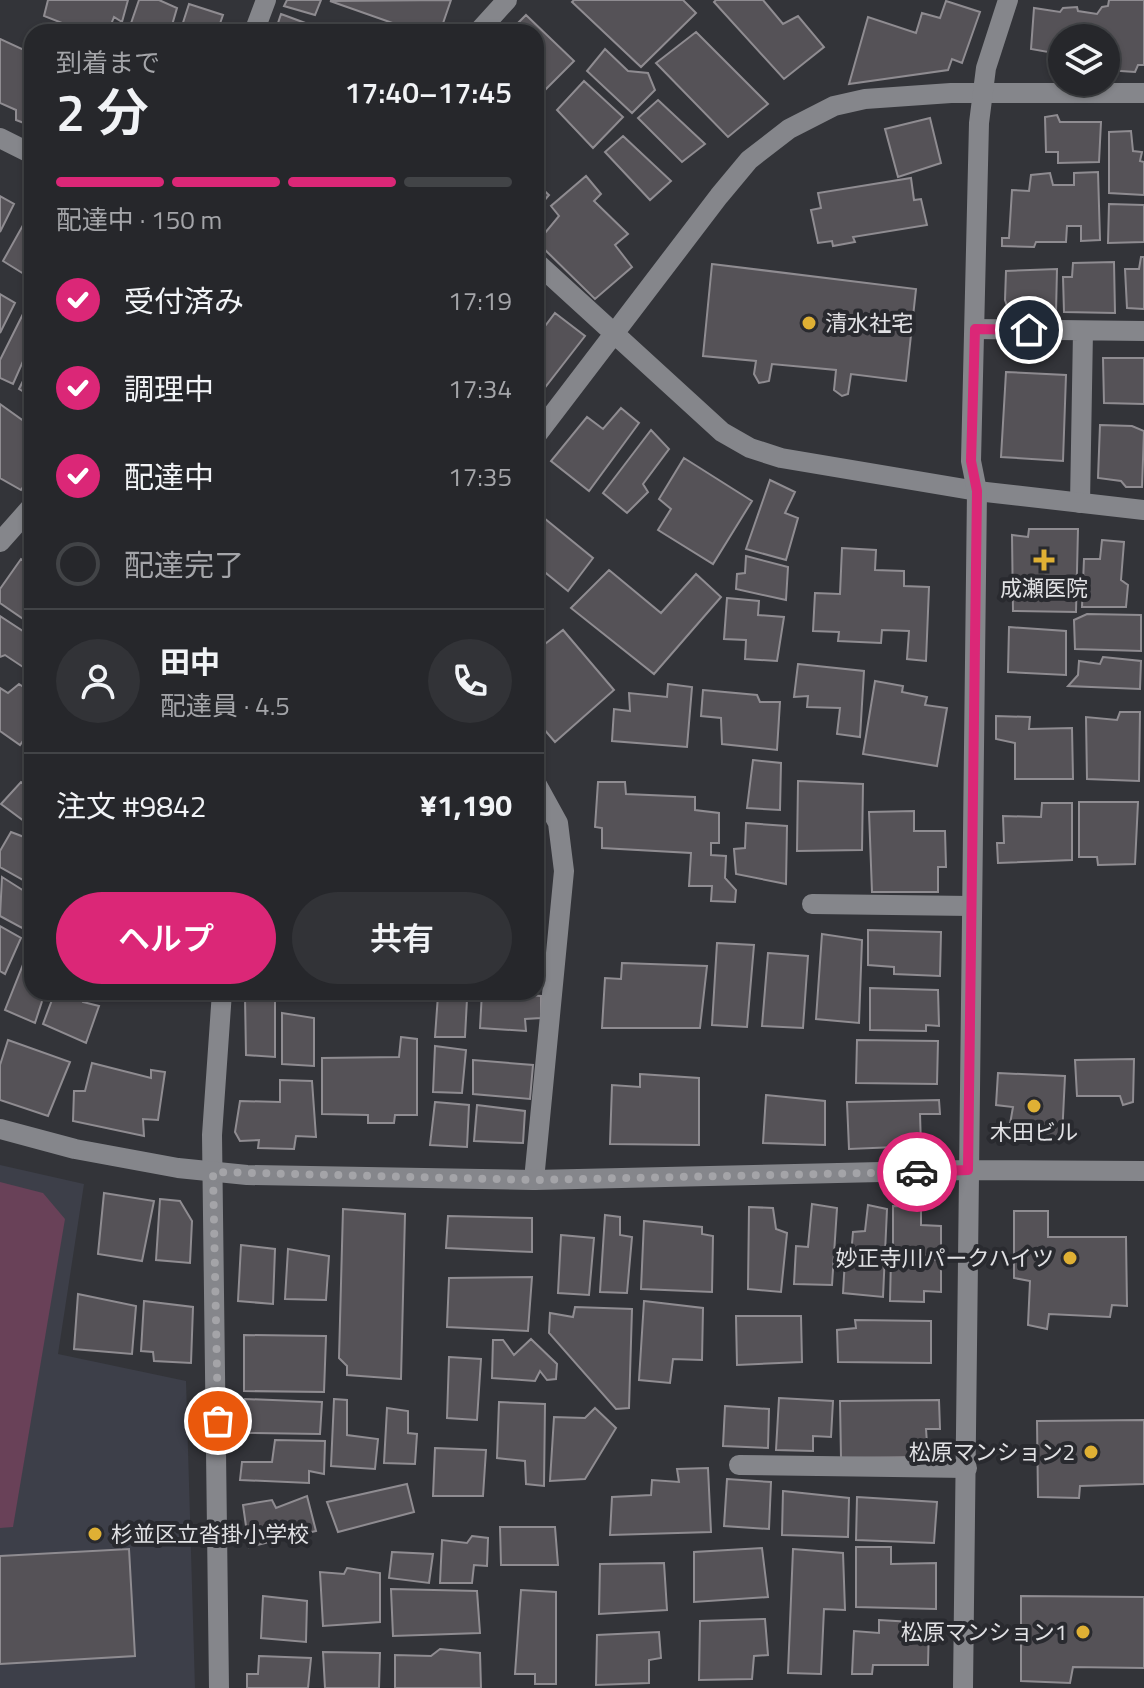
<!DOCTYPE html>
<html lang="ja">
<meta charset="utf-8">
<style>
body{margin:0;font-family:"Titillium Web","Noto Sans JP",sans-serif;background:#323337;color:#f1f3f6;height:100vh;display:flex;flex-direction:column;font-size:30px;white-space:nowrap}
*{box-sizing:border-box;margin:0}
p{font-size:26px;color:#a4a5a9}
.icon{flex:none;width:44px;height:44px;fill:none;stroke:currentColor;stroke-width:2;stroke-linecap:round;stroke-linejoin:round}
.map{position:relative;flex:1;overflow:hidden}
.drawer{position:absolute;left:24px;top:24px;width:520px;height:976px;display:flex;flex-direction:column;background:#26272b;border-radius:24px;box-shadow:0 2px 6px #0004,0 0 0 2px #424447}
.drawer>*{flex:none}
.controls{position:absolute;left:1048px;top:24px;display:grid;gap:16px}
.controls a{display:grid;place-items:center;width:72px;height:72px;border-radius:50%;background:#26272b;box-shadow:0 2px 6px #0004,0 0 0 2px #424447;font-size:40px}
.pin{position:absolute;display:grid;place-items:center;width:68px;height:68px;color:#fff;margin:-34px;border:4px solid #fff;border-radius:50%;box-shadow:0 2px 8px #0007}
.courier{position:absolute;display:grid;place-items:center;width:80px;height:80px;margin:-40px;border:6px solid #db2777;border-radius:50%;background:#fff;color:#222;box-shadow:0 2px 10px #0007}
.overview em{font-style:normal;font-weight:600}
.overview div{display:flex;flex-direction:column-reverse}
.overview{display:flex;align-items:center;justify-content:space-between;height:136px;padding:0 32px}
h1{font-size:52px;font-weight:600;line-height:60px}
.bar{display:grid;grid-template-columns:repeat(4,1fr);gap:12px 8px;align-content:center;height:96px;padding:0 32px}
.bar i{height:10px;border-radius:6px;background:#424447}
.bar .active{background:#db2777}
.bar p{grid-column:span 4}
.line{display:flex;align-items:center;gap:20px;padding:0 32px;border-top:2px solid #424447}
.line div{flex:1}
.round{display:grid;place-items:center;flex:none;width:84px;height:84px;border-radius:42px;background:#323337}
ol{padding:0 32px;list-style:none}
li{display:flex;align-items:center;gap:24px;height:88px}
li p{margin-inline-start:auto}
li .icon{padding:8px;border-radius:50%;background:#db2777;color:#fff;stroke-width:4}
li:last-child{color:#a4a5a9}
li i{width:44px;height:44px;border:4px solid #424447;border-radius:50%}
.cta{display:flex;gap:16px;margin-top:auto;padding:16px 32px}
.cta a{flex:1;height:92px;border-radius:48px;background:#db2777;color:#fff;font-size:32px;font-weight:600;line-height:92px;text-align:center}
.cta a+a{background:#323337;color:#f1f3f6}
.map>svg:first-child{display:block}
</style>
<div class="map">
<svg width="1144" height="1688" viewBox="0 0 1144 1688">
<rect width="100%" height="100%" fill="#333439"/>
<!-- built -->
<path fill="#3d3f49" d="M 0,1165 L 84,1184 L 58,1354 L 186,1381 L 195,1688 L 0,1688 Z"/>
<!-- green -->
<path fill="#694158" d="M 0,1182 L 43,1193 L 65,1219 L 13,1527 L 0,1528 Z"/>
<!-- building -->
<path fill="#555257" stroke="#8f8c91" stroke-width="2" d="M 48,0 L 128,0 L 122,22 L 114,17 L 108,32 L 85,32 L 44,16 Z
M 139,0 L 159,0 L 177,8 L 170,32 L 128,32 Z
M 287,0 L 321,0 L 315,15 L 284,6 Z
M 451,0 L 440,32 L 418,32 L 330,1 Z
M 574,0 L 683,0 L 696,13 L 641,67 L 572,2 Z
M 716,0 L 763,0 L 783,24 L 798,16 L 824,47 L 784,79 L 714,2 Z
M 1109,0 L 1144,0 L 1144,65 L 1138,65 L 1135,72 L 1106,70 L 1106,38 L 1062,38 L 1062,48 L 1054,46 L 1048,52 L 1031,49 L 1034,8 L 1060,12 L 1063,8 L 1077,7 L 1078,11 L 1097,14 L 1102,7 L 1108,6 Z
M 946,1 L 980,12 L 962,63 L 952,59 L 948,70 L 849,84 L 868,17 L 916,33 L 922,13 L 940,18 Z
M 189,4 L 223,15 L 217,32 L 180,32 Z
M 281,14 L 308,24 L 307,30 L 311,32 L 275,32 Z
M 526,15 L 574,61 L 536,99 L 536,32 L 509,32 Z
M 696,32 L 768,104 L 728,137 L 656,63 Z
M 0,39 L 26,51 L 32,49 L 32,126 L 16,120 L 16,110 L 0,103 Z
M 605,49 L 628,71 L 648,73 L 655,90 L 632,113 L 587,71 Z
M 584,81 L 623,117 L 593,148 L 557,110 Z
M 658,100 L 705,144 L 682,162 L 638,118 Z
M 1057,115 L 1060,122 L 1101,122 L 1099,162 L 1058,163 L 1058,152 L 1046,152 L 1045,117 Z
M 930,118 L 941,163 L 898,177 L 885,129 Z
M 1131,131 L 1133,151 L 1142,152 L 1140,161 L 1144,162 L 1144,195 L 1109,193 L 1109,132 Z
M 623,136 L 671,181 L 650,200 L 605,152 Z
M 1098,172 L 1100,240 L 1081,241 L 1081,226 L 1067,226 L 1066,242 L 1036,242 L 1034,247 L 1002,246 L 1002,238 L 1009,238 L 1012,190 L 1029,191 L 1031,175 L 1050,173 L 1053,185 L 1074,185 L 1074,173 Z
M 586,176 L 601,194 L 594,201 L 628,234 L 615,245 L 632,267 L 595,299 L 536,241 L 536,229 L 545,233 L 559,216 L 551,206 Z
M 911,178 L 914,200 L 921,199 L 927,225 L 853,237 L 855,242 L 833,246 L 832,241 L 818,243 L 811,210 L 821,208 L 818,193 Z
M 536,183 L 549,195 L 536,210 Z
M 0,196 L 14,204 L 0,232 Z
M 1109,204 L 1144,205 L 1144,242 L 1108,243 Z
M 32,209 L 32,279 L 3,261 Z
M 1141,257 L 1144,257 L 1144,309 L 1127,308 L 1125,269 L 1139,269 Z
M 1114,262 L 1115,313 L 1064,312 L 1063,277 L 1072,277 L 1073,263 Z
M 712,264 L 916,289 L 906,381 L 851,374 L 848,394 L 842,396 L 834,390 L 836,370 L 772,364 L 769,381 L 759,383 L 754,374 L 756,361 L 703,356 Z
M 1057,269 L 1056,313 L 1010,314 L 1005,300 L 1006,271 Z
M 0,294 L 15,303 L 0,333 Z
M 25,310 L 32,314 L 32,341 L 13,384 L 0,378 L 0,360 Z
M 555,313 L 585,336 L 536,399 L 536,338 Z
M 1103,358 L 1144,358 L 1144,404 L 1104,403 Z
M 32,363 L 32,397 L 19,389 Z
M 1006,372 L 1066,375 L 1063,461 L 1001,457 Z
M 0,404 L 32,427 L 26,450 L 32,453 L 32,473 L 21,490 L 0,478 Z
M 621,408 L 639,423 L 589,491 L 551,461 L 587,417 L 603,429 Z
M 1100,425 L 1132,426 L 1144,431 L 1142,487 L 1126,487 L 1121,481 L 1098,478 Z
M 651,430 L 669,449 L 643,484 L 648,492 L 627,513 L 603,493 Z
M 684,458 L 752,501 L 713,564 L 658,530 L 671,509 L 659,499 Z
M 770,480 L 795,492 L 785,513 L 798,518 L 786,560 L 746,549 Z
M 544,518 L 593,558 L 568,591 L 536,565 L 536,527 Z
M 1029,529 L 1078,529 L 1076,612 L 1013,611 L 1012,535 L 1028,537 Z
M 1102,540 L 1124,542 L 1121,580 L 1128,585 L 1126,607 L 1082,607 L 1084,559 L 1100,559 Z
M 842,548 L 876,550 L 875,570 L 904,571 L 904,586 L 929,587 L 926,661 L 907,659 L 909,631 L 882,630 L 881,643 L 838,641 L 839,632 L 813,631 L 815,593 L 840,594 Z
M 746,556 L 788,567 L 786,600 L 736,589 L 737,574 L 745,573 Z
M 21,559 L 32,566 L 32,625 L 0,603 L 0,589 Z
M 609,570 L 661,613 L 696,574 L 721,597 L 654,674 L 571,608 Z
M 727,598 L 759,601 L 758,615 L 784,617 L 777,661 L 745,659 L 746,640 L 724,639 Z
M 1087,614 L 1141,615 L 1141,651 L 1075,649 L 1074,620 Z
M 0,616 L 32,637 L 32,673 L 5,655 L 0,657 Z
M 1009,627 L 1066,631 L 1066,675 L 1008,672 Z
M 563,630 L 614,690 L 555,742 L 536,720 L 536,651 Z
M 1103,657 L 1141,661 L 1140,689 L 1068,686 L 1078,675 L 1079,661 L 1100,664 Z
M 798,664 L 864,671 L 860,737 L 837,734 L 840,708 L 807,707 L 808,696 L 794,697 Z
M 875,681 L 903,686 L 902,692 L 927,697 L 925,705 L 947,708 L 937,766 L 863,754 Z
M 19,684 L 32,693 L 32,728 L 20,745 L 0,731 L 0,688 L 8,693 Z
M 668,684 L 692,687 L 687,747 L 612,741 L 614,709 L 630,711 L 629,693 L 667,697 Z
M 703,690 L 757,695 L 760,702 L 780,702 L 777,750 L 722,744 L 721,718 L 701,716 Z
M 1120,712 L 1140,712 L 1139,781 L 1087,779 L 1086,717 L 1117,720 Z
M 996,716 L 1030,717 L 1029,729 L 1072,728 L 1073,779 L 1015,779 L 1015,743 L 996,739 Z
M 753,760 L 781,763 L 780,810 L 747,808 Z
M 798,781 L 863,784 L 862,850 L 797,851 Z
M 21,782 L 32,790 L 32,827 L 1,804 Z
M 598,782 L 625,782 L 626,794 L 695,797 L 695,810 L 719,813 L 719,843 L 711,843 L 711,855 L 726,856 L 725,878 L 736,890 L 735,902 L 711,901 L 712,886 L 689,886 L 691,853 L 602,848 L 602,828 L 595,827 Z
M 1079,802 L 1138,802 L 1135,864 L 1098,865 L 1097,857 L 1079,857 Z
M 1042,803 L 1072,803 L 1072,860 L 998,863 L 997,843 L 1004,843 L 1003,816 L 1041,817 Z
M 914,811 L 914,831 L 945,831 L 946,867 L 938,867 L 938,892 L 872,892 L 869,812 Z
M 746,823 L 787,826 L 786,884 L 736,874 L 734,849 L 745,848 Z
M 11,832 L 32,840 L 32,885 L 0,867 L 0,851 Z
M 2,877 L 32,896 L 32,910 L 22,928 L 0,916 Z
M 536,902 L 542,902 L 537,988 L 536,988 Z
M 0,926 L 21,938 L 5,974 L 0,971 Z
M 868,930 L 941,932 L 940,976 L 894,974 L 894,967 L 868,965 Z
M 822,934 L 862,940 L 859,1023 L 816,1019 Z
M 717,943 L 754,945 L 747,1027 L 712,1025 Z
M 28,952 L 32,953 L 32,992 L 45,992 L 35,1023 L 5,1010 Z
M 768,953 L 808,956 L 803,1028 L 762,1026 Z
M 622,963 L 707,966 L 700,1028 L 602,1028 L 605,978 L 621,979 Z
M 870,988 L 938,990 L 939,1026 L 926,1025 L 926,1031 L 870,1030 Z
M 55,992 L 84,992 L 83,1002 L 99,1006 L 86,1043 L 43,1024 Z
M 482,992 L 541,996 L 541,1018 L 525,1019 L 526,1031 L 480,1028 Z
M 438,995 L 467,999 L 465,1037 L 435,1037 Z
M 245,997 L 275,1000 L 275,1057 L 246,1055 Z
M 282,1013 L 314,1018 L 314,1066 L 282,1064 Z
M 401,1037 L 417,1039 L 417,1115 L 395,1115 L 394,1123 L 368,1123 L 368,1115 L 322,1114 L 322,1058 L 399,1057 Z
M 8,1040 L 70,1062 L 48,1116 L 0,1100 L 0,1065 Z
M 857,1040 L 938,1041 L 937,1084 L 856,1083 Z
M 435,1046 L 466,1050 L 462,1093 L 433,1092 Z
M 1134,1059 L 1133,1102 L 1123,1105 L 1120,1096 L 1077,1096 L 1075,1060 Z
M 473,1060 L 533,1065 L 530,1099 L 473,1094 Z
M 92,1063 L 151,1078 L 151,1070 L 165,1072 L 158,1120 L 143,1119 L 144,1136 L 73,1121 L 74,1091 L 85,1091 Z
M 998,1073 L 1065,1076 L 1062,1137 L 1039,1138 L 1039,1126 L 1010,1124 L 1013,1107 L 996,1105 Z
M 640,1074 L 699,1078 L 699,1145 L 610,1144 L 612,1085 L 640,1087 Z
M 280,1080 L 312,1081 L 316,1137 L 296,1136 L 294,1149 L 258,1148 L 259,1140 L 240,1141 L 235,1132 L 240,1101 L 280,1102 Z
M 766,1095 L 825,1101 L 825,1145 L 763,1143 Z
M 939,1100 L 940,1114 L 920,1114 L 921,1146 L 849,1149 L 847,1102 Z
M 435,1102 L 469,1105 L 467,1147 L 430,1145 Z
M 477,1105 L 525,1111 L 523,1143 L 474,1141 Z
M 104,1193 L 154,1201 L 142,1261 L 98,1254 Z
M 160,1199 L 180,1201 L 192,1221 L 190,1263 L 156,1260 Z
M 812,1204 L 837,1208 L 832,1285 L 794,1284 L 796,1246 L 808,1247 Z
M 868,1205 L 887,1209 L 883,1297 L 843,1293 L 845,1259 L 851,1255 L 853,1232 L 865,1231 Z
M 893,1206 L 921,1207 L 921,1225 L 941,1226 L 941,1256 L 893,1254 Z
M 749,1207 L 773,1208 L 776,1229 L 787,1233 L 781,1292 L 748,1289 Z
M 343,1209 L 405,1214 L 401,1379 L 347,1375 L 347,1366 L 339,1358 Z
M 1014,1211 L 1048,1211 L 1048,1237 L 1126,1237 L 1127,1306 L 1112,1305 L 1110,1317 L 1049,1314 L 1047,1329 L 1028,1325 L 1030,1281 L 1014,1278 Z
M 605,1215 L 620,1217 L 620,1235 L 632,1237 L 627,1293 L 600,1292 Z
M 448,1216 L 532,1218 L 532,1252 L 446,1248 Z
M 644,1221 L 702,1227 L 702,1234 L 713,1236 L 712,1292 L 641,1289 Z
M 561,1235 L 594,1238 L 589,1295 L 558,1293 Z
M 241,1245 L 275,1249 L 273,1304 L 238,1301 Z
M 288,1249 L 329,1256 L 326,1300 L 285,1299 Z
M 891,1258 L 941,1260 L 941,1292 L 924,1291 L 924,1302 L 890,1301 Z
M 532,1277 L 528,1331 L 447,1327 L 449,1278 Z
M 78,1294 L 136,1306 L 132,1354 L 74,1349 Z
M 144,1301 L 193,1307 L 191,1363 L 154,1361 L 153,1352 L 141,1351 Z
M 644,1301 L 703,1308 L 702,1360 L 673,1359 L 670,1383 L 639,1380 Z
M 575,1307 L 632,1309 L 629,1408 L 616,1409 L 549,1333 L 550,1313 L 573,1317 Z
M 736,1316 L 801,1316 L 802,1362 L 737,1365 Z
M 855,1320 L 931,1321 L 931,1363 L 838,1362 L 837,1330 L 856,1328 Z
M 244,1335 L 326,1336 L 324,1392 L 244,1391 Z
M 531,1339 L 557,1364 L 556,1379 L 547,1380 L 540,1371 L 535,1381 L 492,1378 L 493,1340 L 503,1340 L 514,1355 Z
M 449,1357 L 481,1359 L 477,1420 L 447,1418 Z
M 779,1398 L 833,1401 L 831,1437 L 813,1436 L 813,1451 L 776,1450 Z
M 245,1399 L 322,1402 L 320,1434 L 248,1433 L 243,1419 Z
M 334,1399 L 347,1400 L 347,1435 L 378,1439 L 375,1469 L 331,1466 Z
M 939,1400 L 940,1429 L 926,1429 L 928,1457 L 841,1458 L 840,1401 Z
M 499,1402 L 545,1404 L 544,1486 L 526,1484 L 525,1461 L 497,1458 Z
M 725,1406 L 769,1409 L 768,1448 L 723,1446 Z
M 387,1408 L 408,1411 L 408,1433 L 417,1434 L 415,1464 L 384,1463 Z
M 595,1408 L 616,1428 L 585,1479 L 550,1481 L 554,1417 L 585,1418 Z
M 1144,1420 L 1144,1484 L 1080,1486 L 1079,1498 L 1038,1497 L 1037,1421 Z
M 275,1440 L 325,1441 L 324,1474 L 309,1471 L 309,1483 L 240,1480 L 242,1462 L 272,1462 Z
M 435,1448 L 486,1450 L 483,1496 L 433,1496 Z
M 708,1468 L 711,1532 L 610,1535 L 612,1497 L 651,1495 L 652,1480 L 679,1482 L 677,1469 Z
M 727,1479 L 771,1482 L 769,1529 L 724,1526 Z
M 407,1484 L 414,1512 L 338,1532 L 327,1502 Z
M 783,1491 L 849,1498 L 848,1537 L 782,1535 Z
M 307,1496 L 316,1531 L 249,1547 L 243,1505 L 272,1500 L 276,1508 Z
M 857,1497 L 937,1502 L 934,1543 L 856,1540 Z
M 500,1527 L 555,1527 L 558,1565 L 501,1565 Z
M 472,1536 L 488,1538 L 487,1566 L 474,1565 L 472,1583 L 440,1583 L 442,1540 L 467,1543 Z
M 856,1547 L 891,1547 L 891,1564 L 936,1563 L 936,1609 L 856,1607 Z
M 762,1548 L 768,1597 L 694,1602 L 694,1552 Z
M 129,1549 L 135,1656 L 0,1664 L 0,1556 Z
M 793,1549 L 843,1553 L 845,1610 L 824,1609 L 821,1674 L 788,1673 Z
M 392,1552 L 433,1554 L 429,1583 L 389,1578 Z
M 664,1563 L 667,1610 L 599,1614 L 600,1564 Z
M 347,1568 L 380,1573 L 380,1622 L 323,1626 L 320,1572 L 344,1574 Z
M 391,1589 L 477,1591 L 480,1633 L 393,1636 Z
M 521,1590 L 556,1592 L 556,1684 L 535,1684 L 535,1674 L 515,1674 Z
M 263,1596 L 307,1601 L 306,1642 L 261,1638 Z
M 1021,1596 L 1144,1597 L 1144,1668 L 1073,1667 L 1070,1683 L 1021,1681 Z
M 765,1619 L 768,1655 L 754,1656 L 752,1679 L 699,1680 L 700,1621 Z
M 879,1620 L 929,1623 L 928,1665 L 873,1665 L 872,1674 L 852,1674 L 854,1631 L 879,1633 Z
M 659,1632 L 661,1658 L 649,1660 L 649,1683 L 596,1685 L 597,1635 Z
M 440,1649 L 480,1653 L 481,1688 L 395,1688 L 395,1655 L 431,1656 Z
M 323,1652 L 380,1653 L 379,1688 L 325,1688 Z
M 259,1656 L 311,1658 L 308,1688 L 247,1688 L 247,1674 L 258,1674 Z"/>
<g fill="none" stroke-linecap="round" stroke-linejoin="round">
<!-- lane -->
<path stroke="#85868b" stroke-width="20" d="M 975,329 L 1144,331
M 1080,503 L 1083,331
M 812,904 L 971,906
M 739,1465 L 967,1468"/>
<!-- street -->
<path stroke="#85868b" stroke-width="20" d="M 254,32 L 266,0
M 478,32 L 507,0
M 0,138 L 32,154
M 536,262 L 722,432 L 750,448 L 781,458 L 977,491 L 1144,510
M 536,436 L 719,196 L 749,160 L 789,129 L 834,106 L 865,99 L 951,93 L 1144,93
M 0,542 L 32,506
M 534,1180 L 564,871 L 558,823 L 536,783
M 219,1688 L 212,1135 L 222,992"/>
<!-- secondary -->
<path stroke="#85868b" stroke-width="20" d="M 0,1129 L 75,1149 L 178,1168 L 247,1175 L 534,1180 L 968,1170 L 1144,1171
M 963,1688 L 977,491 L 971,461 L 979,123 L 986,68 L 1008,0"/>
</g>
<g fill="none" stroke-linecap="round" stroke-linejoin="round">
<!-- done -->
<path stroke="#a4a4a8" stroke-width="8" stroke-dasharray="0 14.4" d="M 218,1421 L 213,1172 L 534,1180 L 917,1172"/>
<!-- route -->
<path stroke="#db2777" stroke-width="10" d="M 917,1172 L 968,1170 L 977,491 L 971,461 L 975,329 L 1029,330"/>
</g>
<!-- markers -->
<g fill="#dfb034" stroke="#292a2f" stroke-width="3">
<circle cx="809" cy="323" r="8"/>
<path d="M1040 548h8v8h8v8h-8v8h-8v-8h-8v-8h8z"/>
<circle cx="1034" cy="1106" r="8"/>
<circle cx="1070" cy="1258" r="8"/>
<circle cx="1091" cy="1452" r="8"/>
<circle cx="95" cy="1534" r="8"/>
<circle cx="1083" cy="1632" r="8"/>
</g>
<g text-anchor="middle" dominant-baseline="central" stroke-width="8" stroke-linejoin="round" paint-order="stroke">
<!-- poi labels -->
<g font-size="22" fill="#e1e1e4" stroke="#292a2f" text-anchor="end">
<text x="825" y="323" text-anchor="start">清水社宅</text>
<text x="1044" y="588" text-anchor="middle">成瀬医院</text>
<text x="1034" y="1132" text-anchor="middle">木田ビル</text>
<text x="1054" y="1258">妙正寺川パークハイツ</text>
<text x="1075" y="1452">松原マンション2</text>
<text x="111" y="1534" text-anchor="start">杉並区立沓掛小学校</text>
<text x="1067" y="1632">松原マンション1</text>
</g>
</g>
</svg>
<div class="controls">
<a><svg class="icon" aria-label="layers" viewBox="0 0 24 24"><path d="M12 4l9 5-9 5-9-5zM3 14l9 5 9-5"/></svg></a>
</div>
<div class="pin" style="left:218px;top:1421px;background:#ea580c"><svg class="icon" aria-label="bag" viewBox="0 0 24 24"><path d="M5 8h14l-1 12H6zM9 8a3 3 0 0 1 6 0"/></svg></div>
<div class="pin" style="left:1029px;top:330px;background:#1f2937"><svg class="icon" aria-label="home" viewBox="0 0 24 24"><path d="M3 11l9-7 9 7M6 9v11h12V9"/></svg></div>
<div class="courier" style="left:917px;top:1172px"><svg class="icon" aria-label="car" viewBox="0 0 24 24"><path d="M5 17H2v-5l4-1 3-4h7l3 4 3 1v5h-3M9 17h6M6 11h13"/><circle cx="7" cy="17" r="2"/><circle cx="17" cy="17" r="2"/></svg></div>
<section class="drawer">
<div class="overview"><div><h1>2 分</h1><p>到着まで</p></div><em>17:40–17:45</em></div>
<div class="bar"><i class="active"></i><i class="active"></i><i class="active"></i><i></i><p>配達中 · 150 m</p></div>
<ol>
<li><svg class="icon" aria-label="check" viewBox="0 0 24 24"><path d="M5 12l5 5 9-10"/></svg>受付済み<p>17:19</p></li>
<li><svg class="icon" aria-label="check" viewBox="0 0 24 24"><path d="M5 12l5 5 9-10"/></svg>調理中<p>17:34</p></li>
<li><svg class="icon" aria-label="check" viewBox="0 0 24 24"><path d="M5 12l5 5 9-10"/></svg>配達中<p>17:35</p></li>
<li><i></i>配達完了</li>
</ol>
<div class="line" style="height:144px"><a class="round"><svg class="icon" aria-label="person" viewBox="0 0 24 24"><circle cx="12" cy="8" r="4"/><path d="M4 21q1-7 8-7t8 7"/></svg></a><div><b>田中</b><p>配達員 · 4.5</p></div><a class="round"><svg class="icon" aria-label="phone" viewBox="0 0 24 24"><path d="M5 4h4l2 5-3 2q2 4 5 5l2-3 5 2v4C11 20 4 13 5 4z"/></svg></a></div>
<div class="line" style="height:104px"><div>注文 #9842</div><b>¥1,190</b></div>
<div class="cta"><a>ヘルプ</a><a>共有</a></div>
</section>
</div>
